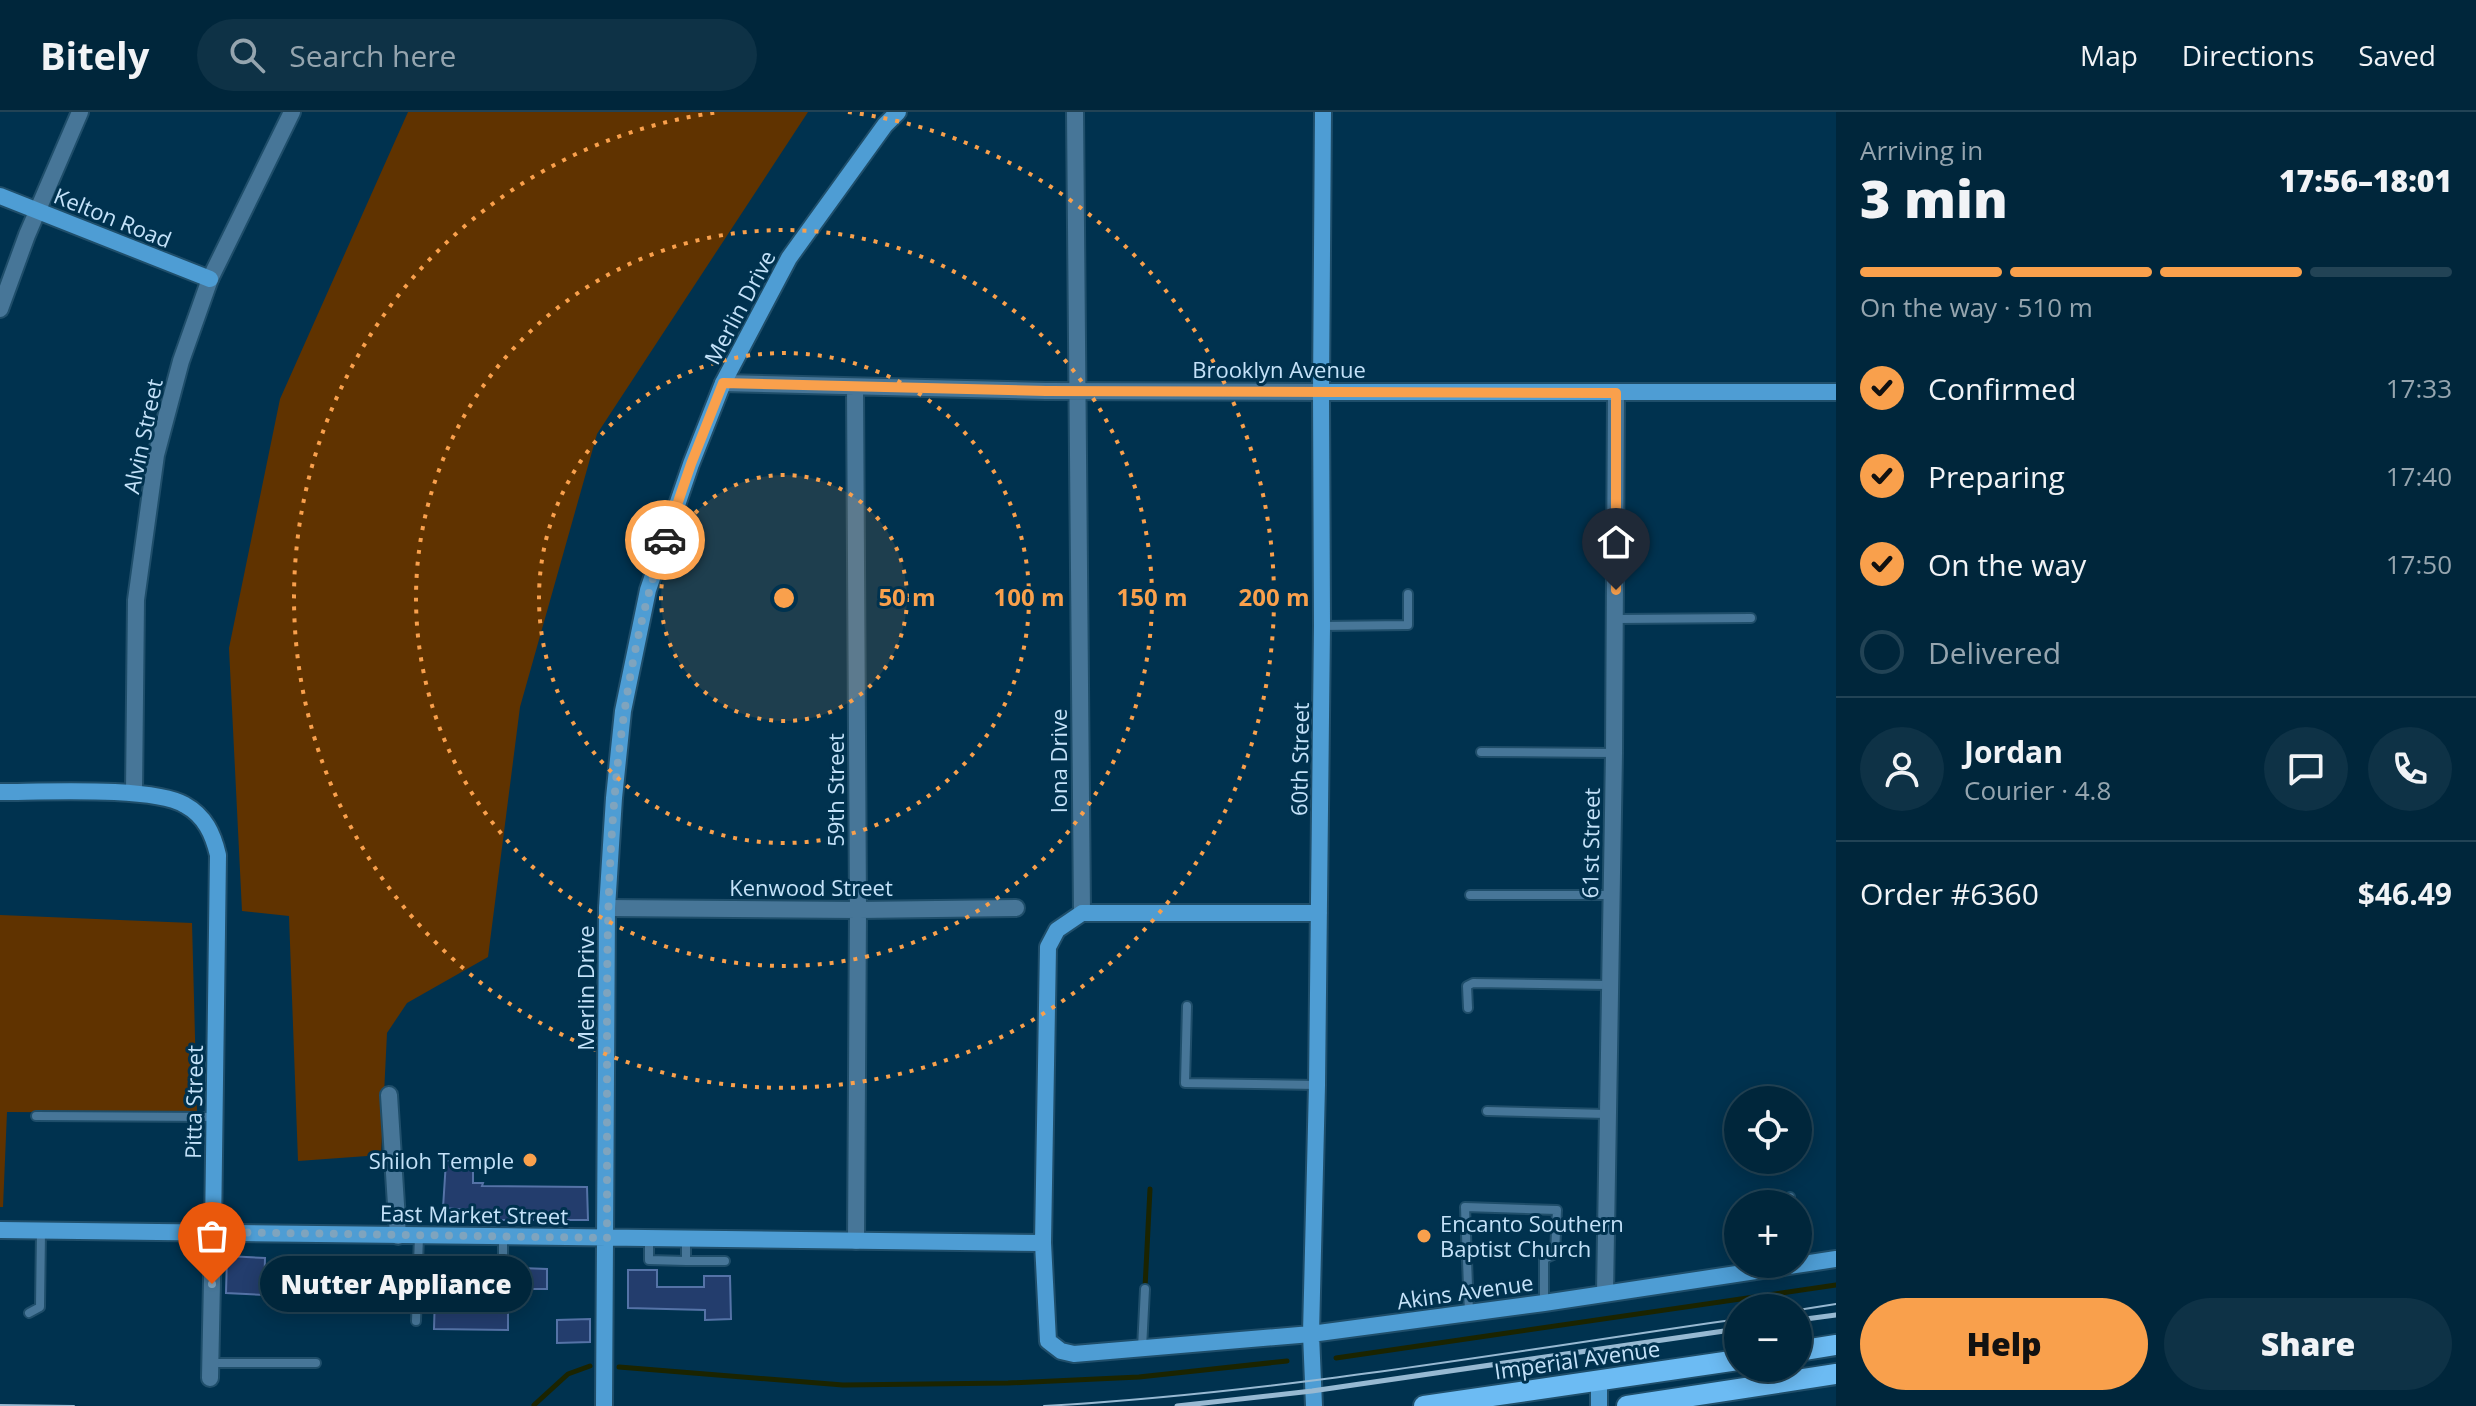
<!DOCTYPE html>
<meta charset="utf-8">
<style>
body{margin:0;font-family:"Open Sans",sans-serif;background:#0e3246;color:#f1f3f6;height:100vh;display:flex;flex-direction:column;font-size:30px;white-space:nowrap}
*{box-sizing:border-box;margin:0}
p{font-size:26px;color:#95a5af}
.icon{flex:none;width:44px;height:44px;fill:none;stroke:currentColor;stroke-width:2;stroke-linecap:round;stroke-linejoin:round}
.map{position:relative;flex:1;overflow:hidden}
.panel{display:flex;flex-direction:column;background:#00263b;width:640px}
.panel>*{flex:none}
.tools{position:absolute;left:1724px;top:974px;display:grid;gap:16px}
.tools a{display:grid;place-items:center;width:88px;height:88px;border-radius:50%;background:#00263b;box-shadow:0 4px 20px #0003,0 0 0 2px #224355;font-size:40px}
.pin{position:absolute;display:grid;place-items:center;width:68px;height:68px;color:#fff;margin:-82px -34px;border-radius:50% 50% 50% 0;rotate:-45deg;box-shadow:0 0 8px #0007}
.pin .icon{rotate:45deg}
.courier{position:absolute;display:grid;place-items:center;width:80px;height:80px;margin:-40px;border:6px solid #f9a04c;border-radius:50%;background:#fff;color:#222;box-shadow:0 2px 10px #0007}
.bubble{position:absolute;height:56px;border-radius:28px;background:#00263b;box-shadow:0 4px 20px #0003,0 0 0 2px #224355;font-size:26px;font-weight:800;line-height:56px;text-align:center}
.head em{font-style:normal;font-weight:800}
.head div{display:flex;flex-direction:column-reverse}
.head{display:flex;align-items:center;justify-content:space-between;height:136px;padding:0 24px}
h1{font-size:52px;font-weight:800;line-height:60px}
.bar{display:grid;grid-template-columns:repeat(4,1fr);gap:12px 8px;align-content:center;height:96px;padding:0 24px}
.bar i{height:10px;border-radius:6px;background:#224355}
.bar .active{background:#f9a04c}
.bar p{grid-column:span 4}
.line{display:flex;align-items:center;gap:20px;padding:0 24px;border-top:2px solid #224355}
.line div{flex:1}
.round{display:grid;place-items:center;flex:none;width:84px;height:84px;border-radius:42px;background:#0e3246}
ol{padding:0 24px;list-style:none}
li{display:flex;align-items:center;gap:24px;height:88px}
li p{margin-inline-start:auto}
li .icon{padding:8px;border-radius:50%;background:#f9a04c;color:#111;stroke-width:4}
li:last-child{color:#95a5af}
li i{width:44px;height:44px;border:4px solid #224355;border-radius:50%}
.button{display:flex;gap:16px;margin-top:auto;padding:16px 24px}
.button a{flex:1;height:92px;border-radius:48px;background:#f9a04c;color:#111;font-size:32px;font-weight:800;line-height:92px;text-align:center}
.button a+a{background:#0e3246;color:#f1f3f6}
header{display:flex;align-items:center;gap:48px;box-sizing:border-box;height:112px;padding:0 40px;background:#00263b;border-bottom:2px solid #224355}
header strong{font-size:38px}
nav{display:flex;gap:44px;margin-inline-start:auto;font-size:28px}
.search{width:560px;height:72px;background:#0e3246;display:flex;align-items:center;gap:20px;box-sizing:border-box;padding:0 28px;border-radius:44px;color:#95a5af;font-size:30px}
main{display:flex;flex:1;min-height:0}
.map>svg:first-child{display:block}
</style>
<header>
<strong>Bitely</strong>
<div class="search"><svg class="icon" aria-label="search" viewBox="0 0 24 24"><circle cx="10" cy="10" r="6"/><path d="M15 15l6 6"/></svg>Search here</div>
<nav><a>Map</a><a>Directions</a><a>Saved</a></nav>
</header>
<main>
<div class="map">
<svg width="1836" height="1294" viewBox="0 0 1836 1294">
<rect width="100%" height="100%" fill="#00324f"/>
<!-- green -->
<path fill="#603300" d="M 408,0 L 808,0 L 597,322 L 520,595 L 488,845 L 407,891 L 387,921 L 381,1043 L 298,1049 L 289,804 L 242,799 L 229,536 L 280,287 Z
M 0,803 L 192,811 L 197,1001 L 7,1000 L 3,1095 L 0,1095 Z"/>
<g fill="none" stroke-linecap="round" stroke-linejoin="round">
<!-- stream -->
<path stroke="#1b2400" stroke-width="5" d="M 1145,1176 L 1150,1077
M 1336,1246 L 1836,1173
M 619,1255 L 843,1273 L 1008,1271 L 1139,1265 L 1287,1249
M 534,1293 L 568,1262 L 590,1254"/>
</g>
<!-- building -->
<path fill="#233d6d" stroke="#5573a7" stroke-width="2" d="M 446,1049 L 459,1049 L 459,1058 L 473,1057 L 473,1071 L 483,1071 L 482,1074 L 587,1075 L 588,1108 L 497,1108 L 496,1100 L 443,1096 Z
M 227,1144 L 265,1146 L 264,1183 L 226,1181 Z
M 521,1156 L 547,1157 L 547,1177 L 522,1177 Z
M 628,1158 L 657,1158 L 657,1175 L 704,1175 L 704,1164 L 730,1164 L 731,1207 L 705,1208 L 705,1198 L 628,1196 Z
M 508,1181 L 508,1218 L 434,1217 L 435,1182 Z
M 590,1207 L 590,1230 L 557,1231 L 557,1208 Z"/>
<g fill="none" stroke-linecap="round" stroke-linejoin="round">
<defs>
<path id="lane" d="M 1616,507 L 1751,506
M 1322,514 L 1408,513 L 1408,482
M 1481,640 L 1614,641
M 1470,783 L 1612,783
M 1187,894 L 1185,971 L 1317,973
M 1468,896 L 1467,874 L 1473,871 L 1609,873
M 1487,999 L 1607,1002
M 36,1004 L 214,1005
M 1790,1085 L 1790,1092
M 649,1127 L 649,1148 L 686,1149 L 686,1127
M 686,1149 L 725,1149
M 418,1155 L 503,1155 L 503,1125
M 29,1201 L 40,1195 L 41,1119
M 1469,1201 L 1465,1095 L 1557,1098 L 1555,1142 L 1544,1147 L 1544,1191
M 416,1209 L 419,1124
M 1142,1236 L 1145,1177
M 210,1251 L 316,1251"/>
<path id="street" d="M 1075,0 L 1082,801
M 0,197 L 27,123 L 80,0
M 723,271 L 1046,279 L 1321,280
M 855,275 L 858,798 L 856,1129
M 134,681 L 136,488 L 156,343 L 181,249 L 210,167 L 292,0
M 607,796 L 858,798 L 1016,796
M 389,983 L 398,1124
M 1605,1181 L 1614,641 L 1616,281
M 210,1266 L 213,1120"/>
<path id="secondary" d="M 0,84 L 210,167
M 1321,280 L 1836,280
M 0,680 C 42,680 153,674 185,693 C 205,704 213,722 218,743 L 213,1120
M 1319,801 L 1082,801 L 1057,818 L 1048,835 L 1043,1131 L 1048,1229 L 1061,1239 L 1074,1242 L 1311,1222 L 1544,1191 L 1836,1147
M 0,1118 L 1043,1131
M 604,1294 L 607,796 L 614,686 L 623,599 L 648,478 L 691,352 L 723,271 L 789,146 L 885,13 L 898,0
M 1314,1294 L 1311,1222 L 1317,973 L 1322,514 L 1321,280 L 1323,0
M 1599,1294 L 1599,1269"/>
<path id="primary" d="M 1798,1239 L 1836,1233
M 1424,1294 L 1738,1248
M 1627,1294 L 1836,1262"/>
</defs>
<!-- lane casing -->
<use href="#lane" stroke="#1f4e6a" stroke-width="12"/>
<!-- street casing -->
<use href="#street" stroke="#1f4e6a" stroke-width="20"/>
<!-- secondary casing -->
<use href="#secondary" stroke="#1f4e6a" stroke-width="20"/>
<!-- primary casing -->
<use href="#primary" stroke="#1f4e6a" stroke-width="24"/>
<!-- lane -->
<use href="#lane" stroke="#477698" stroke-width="8"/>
<!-- street -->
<use href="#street" stroke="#477698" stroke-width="16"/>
<!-- secondary -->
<use href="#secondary" stroke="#4e9dd4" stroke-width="16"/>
<!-- primary -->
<use href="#primary" stroke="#6cbbf3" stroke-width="20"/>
<!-- tram -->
<path stroke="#97b9d2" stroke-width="2" d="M 1798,1198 L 1836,1192
M 0,1293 L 74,1294
M 1044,1294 C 1277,1281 1508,1240 1738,1207"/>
<!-- rail -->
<path stroke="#97b9d2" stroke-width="5" d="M 1798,1208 L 1836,1203
M 1177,1294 L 1312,1279 L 1738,1217"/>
</g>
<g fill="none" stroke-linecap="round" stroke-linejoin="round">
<!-- done -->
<path stroke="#7fa4be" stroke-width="8" stroke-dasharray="0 14.4" d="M 212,1172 L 213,1120 L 607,1126 C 607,1055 607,984 607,913 C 607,750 612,584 665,428"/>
<!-- route -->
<path stroke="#f9a04c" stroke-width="10" d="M 665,428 L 691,352 L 723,271 L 1046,279 L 1616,281 L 1616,478"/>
</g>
<!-- distance rings -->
<circle cx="784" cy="486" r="123" fill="#f9a04c" fill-opacity=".12"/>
<g fill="none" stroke="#f9a04c" stroke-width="4" stroke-dasharray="4 8">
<circle cx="784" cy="486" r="123"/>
<circle cx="784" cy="486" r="245"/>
<circle cx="784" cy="486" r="368"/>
<path d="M848 0A490 490 0 1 1 720 0"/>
</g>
<!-- markers -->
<g fill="#f9a04c" stroke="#00324f" stroke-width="3">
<circle cx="530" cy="1048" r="8"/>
<circle cx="1424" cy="1124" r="8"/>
</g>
<g text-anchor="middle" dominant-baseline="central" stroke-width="6" stroke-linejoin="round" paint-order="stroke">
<!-- street labels -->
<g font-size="22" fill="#c4e2f9" stroke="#00324f">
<text transform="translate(113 105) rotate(22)">Kelton Road</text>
<text transform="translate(739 195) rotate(-62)">Merlin Drive</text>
<text x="1279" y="257">Brooklyn Avenue</text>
<text transform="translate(142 324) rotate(-78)">Alvin Street</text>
<text transform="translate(1299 647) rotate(-89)">60th Street</text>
<text transform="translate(1058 649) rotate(-90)">Iona Drive</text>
<text transform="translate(835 678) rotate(-90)">59th Street</text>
<text transform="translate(1590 731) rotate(-89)">61st Street</text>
<text x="811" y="775">Kenwood Street</text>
<text transform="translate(585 876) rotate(-90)">Merlin Drive</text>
<text transform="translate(193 990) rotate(-89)">Pitta Street</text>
<text transform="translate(474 1102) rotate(1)">East Market Street</text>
<text transform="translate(1465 1179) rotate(-8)">Akins Avenue</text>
<text transform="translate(1577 1247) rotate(-8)">Imperial Avenue</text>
</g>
<!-- poi labels -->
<g font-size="22" fill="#c4e2f9" stroke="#00324f" text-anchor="end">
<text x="514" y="1048">Shiloh Temple</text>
<text x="1440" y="1111" text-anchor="start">Encanto Southern<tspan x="1440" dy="25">Baptist Church</tspan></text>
</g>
</g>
<circle cx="784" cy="486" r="12" fill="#f9a04c" stroke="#00324f" stroke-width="4"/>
<g font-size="24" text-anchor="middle" font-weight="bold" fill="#f9a04c" stroke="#00324f" stroke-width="6" stroke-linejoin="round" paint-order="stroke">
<text x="907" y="494">50 m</text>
<text x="1029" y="494">100 m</text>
<text x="1152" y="494">150 m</text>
<text x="1274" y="494">200 m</text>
</g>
</svg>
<div class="tools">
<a><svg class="icon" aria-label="locate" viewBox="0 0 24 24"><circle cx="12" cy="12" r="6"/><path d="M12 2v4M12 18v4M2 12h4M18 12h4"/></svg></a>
<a>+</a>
<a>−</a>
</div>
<div class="pin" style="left:212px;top:1172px;background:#ea580c"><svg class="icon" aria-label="bag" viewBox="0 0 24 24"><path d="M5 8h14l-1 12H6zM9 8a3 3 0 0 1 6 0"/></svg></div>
<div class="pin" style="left:1616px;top:478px;background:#1f2937"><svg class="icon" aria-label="home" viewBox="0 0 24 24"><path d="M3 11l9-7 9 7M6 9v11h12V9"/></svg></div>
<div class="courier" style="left:665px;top:428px"><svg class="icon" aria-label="car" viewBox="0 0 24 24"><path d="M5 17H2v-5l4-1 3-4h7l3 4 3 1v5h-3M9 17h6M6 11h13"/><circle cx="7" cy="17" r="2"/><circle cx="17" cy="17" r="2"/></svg></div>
<div class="bubble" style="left:260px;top:1144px;width:272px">Nutter Appliance</div>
</div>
<section class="panel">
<div class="head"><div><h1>3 min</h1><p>Arriving in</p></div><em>17:56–18:01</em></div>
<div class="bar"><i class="active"></i><i class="active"></i><i class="active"></i><i></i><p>On the way · 510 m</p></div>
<ol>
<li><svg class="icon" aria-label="check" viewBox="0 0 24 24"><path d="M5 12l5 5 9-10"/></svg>Confirmed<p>17:33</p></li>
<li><svg class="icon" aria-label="check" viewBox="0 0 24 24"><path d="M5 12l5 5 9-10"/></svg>Preparing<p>17:40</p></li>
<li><svg class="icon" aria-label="check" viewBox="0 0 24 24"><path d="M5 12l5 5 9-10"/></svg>On the way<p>17:50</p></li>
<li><i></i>Delivered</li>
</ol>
<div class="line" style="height:144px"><a class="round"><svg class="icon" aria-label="person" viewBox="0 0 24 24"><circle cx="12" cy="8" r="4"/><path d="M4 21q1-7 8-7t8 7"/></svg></a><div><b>Jordan</b><p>Courier · 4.8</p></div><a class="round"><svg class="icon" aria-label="chat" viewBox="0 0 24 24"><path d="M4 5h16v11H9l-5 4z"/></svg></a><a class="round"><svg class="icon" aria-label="phone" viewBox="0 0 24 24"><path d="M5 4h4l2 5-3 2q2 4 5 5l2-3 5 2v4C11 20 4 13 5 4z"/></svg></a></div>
<div class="line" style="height:104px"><div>Order #6360</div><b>$46.49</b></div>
<div class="button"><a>Help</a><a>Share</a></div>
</section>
</main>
